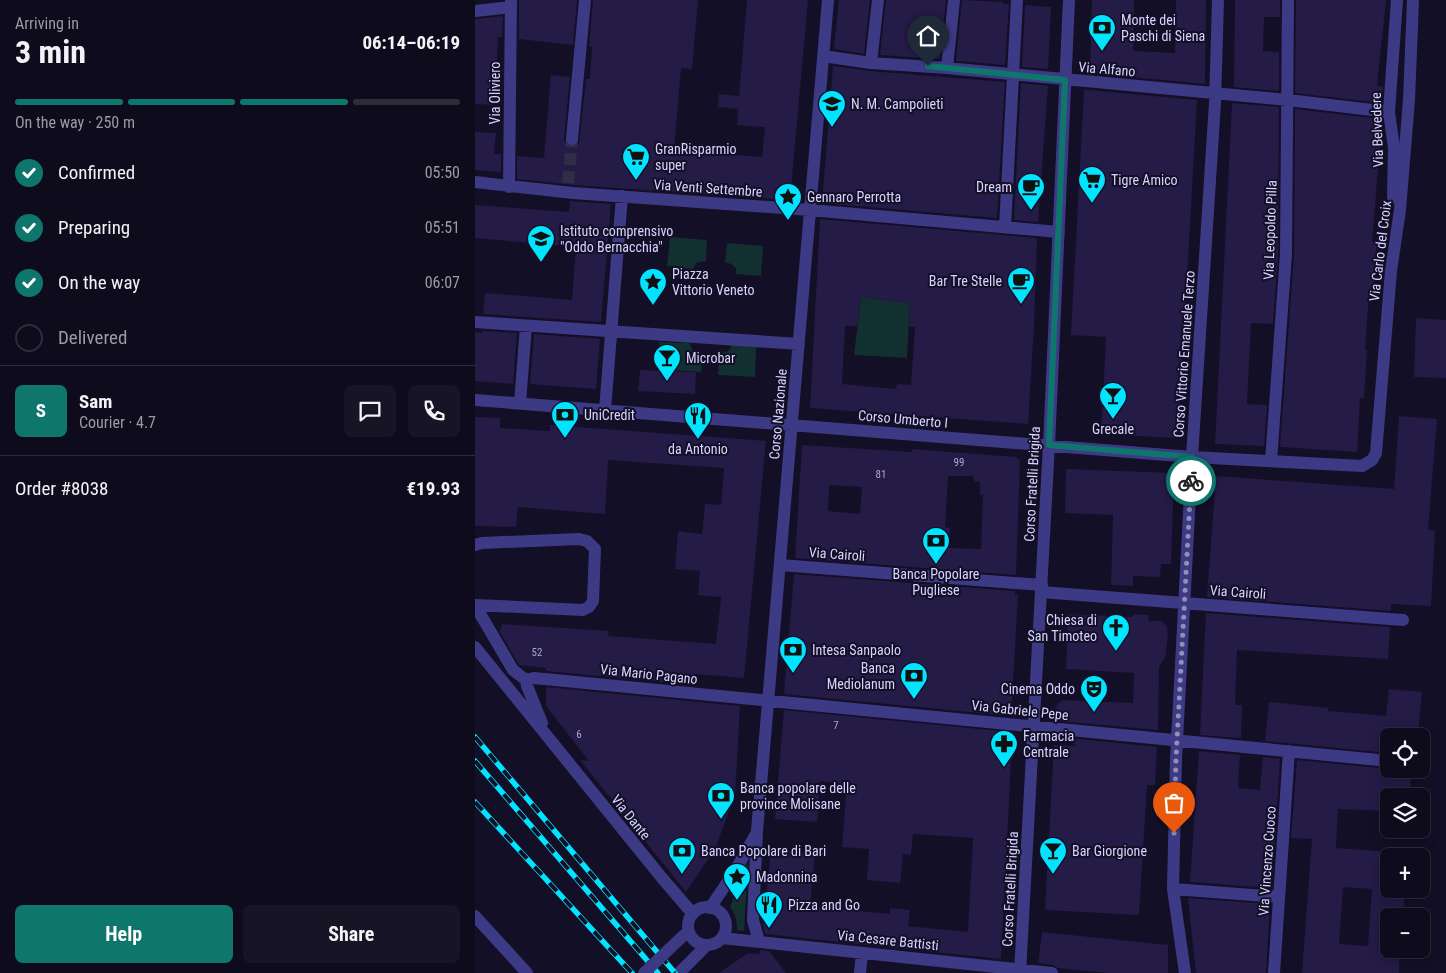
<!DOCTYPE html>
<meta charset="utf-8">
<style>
body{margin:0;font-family:"Roboto Condensed",sans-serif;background:#171425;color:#f1f3f6;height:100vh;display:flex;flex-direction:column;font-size:19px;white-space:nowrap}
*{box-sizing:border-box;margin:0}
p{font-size:16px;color:#9b9ba3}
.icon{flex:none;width:28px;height:28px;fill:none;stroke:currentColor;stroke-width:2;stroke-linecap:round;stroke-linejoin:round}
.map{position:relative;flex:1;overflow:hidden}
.side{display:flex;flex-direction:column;background:#0e0b1c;width:475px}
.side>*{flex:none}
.controls{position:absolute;left:905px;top:728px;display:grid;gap:10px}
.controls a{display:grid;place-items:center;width:50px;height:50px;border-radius:8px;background:#0e0b1c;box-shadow:0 2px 12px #0003,0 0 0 1px #2e2b3b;font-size:25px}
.pin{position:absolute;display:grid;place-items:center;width:42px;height:42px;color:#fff;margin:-51px -21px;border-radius:50% 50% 50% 0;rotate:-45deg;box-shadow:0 0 5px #0007}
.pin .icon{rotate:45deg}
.courier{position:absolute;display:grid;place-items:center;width:50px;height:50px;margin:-25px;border:4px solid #0f766e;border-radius:50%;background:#fff;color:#222;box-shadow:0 1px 6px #0007}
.headline em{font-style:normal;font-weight:700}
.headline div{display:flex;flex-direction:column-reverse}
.headline{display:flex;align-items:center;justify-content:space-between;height:85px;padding:0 15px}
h1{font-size:32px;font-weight:700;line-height:38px}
.bar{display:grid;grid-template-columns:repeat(4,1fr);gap:8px 5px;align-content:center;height:60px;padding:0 15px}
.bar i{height:6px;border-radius:4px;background:#2e2b3b}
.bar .on{background:#0f766e}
.bar p{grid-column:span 4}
.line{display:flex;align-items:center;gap:12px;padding:0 15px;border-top:1px solid #2e2b3b}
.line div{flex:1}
.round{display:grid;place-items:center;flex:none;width:52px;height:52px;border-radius:8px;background:#171425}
ol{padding:0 15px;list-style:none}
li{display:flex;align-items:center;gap:15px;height:55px}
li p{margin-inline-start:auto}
li .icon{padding:5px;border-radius:50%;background:#0f766e;color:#fff;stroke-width:4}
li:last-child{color:#9b9ba3}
li i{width:28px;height:28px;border:2px solid #2e2b3b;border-radius:50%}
.button{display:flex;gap:10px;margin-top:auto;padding:10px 15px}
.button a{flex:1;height:58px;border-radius:8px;background:#0f766e;color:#fff;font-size:20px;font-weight:700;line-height:58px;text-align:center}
.button a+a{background:#171425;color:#f1f3f6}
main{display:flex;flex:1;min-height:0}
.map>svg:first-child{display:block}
</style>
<main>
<section class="side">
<div class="headline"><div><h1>3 min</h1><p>Arriving in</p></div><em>06:14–06:19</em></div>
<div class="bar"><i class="on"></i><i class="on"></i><i class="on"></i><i></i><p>On the way · 250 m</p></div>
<ol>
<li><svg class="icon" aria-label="check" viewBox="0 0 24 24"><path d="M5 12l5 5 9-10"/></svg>Confirmed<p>05:50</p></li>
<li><svg class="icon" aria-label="check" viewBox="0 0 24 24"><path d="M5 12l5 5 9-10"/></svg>Preparing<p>05:51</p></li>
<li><svg class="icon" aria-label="check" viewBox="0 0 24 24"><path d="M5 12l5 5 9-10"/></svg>On the way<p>06:07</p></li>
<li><i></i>Delivered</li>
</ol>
<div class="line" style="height:90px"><b class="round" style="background:#0f766e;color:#fff">S</b><div><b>Sam</b><p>Courier · 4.7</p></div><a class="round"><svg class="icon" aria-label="chat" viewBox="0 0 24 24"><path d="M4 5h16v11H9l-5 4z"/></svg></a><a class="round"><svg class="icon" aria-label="phone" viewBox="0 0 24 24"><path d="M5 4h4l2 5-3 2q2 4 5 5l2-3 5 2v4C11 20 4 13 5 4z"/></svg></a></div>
<div class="line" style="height:65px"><div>Order #8038</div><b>€19.93</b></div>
<div class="button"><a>Help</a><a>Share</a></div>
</section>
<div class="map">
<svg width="971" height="973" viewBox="0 0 971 973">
<rect width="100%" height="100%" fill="#130f26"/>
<!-- green -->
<path fill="#12302f" d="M 195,237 L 232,240 L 231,261 L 221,263 L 218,269 L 192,266 Z
M 252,243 L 288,246 L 286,276 L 261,274 L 261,268 L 256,264 L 250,262 Z
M 386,297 L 435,303 L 432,358 L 379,355 Z
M 184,342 L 214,343 L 219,353 L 227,356 L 226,372 L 184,369 Z
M 257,345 L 281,347 L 280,377 L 243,375 L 244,353 C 251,353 254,352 257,345 Z
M 273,862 L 269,931 L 262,930 C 262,921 261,915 255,907 Z"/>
<!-- building -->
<path fill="#241b47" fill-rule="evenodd" d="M 44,0 L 102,0 L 98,45 L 44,39 Z
M 118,0 L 223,0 L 217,69 L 206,68 L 199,150 L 287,157 L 290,127 L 262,125 L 263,109 L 243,107 L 244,94 L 264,96 L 272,0 L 333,0 L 315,200 L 99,185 L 42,179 L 42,156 L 69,158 L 76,75 L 95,77 L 89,139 L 92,145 L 96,147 L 101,146 L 104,143 L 111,79 L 115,79 L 117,47 L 114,47 Z
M 364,0 L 395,0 L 389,54 L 359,49 Z
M 411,0 L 471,0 L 465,59 L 405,55 Z
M 487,0 L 528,2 L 528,4 L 534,4 L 530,65 L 481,61 Z
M 617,0 L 659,0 L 658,51 L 700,53 L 701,0 L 731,0 L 730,84 L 615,73 Z
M 760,0 L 805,0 L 805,17 L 789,17 L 788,51 L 804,52 L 804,91 L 759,87 Z
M 821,0 L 911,0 L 902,86 L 908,87 L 906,103 L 820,93 Z
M 550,5 L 576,7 L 573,69 L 547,67 Z
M 28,16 L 27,37 L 23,37 L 20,105 L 0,104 L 0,19 Z
M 358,66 L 395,71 L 530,82 L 522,218 L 347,203 Z
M 546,83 L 573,86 L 563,222 L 539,220 Z
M 609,90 L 614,90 L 722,100 L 703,438 L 626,434 L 631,337 L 596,335 Z
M 757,103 L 804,107 L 803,254 L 798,324 L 776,323 L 772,404 L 792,405 L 789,446 L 740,444 Z
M 820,109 L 907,119 L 897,242 L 902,242 L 898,292 L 894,292 L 890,350 L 892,350 L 889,398 L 885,398 L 882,452 L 805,447 L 819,255 Z
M 0,132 L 21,133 L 19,154 L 26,154 L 26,172 L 0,170 Z
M 95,201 L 136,204 L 126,322 L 8,314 L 10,293 L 97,300 L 101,247 L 0,238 L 0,205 L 94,212 Z
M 345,219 L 562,238 L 559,326 L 553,424 L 335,408 ZM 386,297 L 435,303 L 434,327 L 440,327 L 436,385 L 422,384 L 421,389 L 367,384 L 370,326 L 382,326 Z
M 941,318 L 971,320 L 971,378 L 939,377 Z
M 7,331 L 42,333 L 38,384 L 0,381 L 0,332 L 7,333 Z
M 59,334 L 125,339 L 121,389 L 55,384 Z
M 165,370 L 221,372 L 220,394 L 163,391 Z
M 924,416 L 962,419 L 953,530 L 960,530 L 956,606 L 916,604 L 916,611 L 732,597 L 741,476 L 919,489 Z
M 0,417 L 25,418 L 25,428 L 75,431 L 75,425 L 291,441 L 269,678 L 221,674 L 220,685 L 71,671 L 71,668 L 44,665 L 25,632 L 27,624 L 134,631 L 133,636 L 241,644 L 246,597 L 223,595 L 225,571 L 200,569 L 203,531 L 227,534 L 230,504 L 246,505 L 249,468 L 133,460 L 130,514 L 43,507 L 41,527 L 0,526 Z
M 327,445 L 437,452 L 437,449 L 541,457 L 545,461 L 541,575 L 320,558 ZM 473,476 L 498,476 L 499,481 L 505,482 L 505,495 L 508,495 L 506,549 L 474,548 L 475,528 L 470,527 ZM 354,485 L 387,487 L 385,514 L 353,511 Z
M 591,469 L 699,473 L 696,564 L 686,564 L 685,577 L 658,576 L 658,586 L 636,585 L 638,515 L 590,513 Z
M 319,574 L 540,591 L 540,595 L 543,595 L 536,716 L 309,694 Z
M 731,613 L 915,627 L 913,659 L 762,650 L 760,705 L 767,705 L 766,738 L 725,735 Z
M 593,614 L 657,617 L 659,614 L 673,615 L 674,621 L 687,621 L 692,627 L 693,635 L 690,658 L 684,667 L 683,730 L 583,721 L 581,717 L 580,709 L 583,703 L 588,700 L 658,703 L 659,673 L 591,669 Z
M 71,687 L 265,706 L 260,795 L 240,849 L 211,892 L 105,760 L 114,761 L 71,706 Z
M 914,689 L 947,692 L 943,736 L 914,736 L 914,753 L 790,741 L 794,702 L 853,708 L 853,711 L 911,716 Z
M 309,710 L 535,732 L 534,740 L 537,741 L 526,959 L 290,934 L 288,925 L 296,849 L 340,853 L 335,906 L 415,914 L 415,908 L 435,910 L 433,926 L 493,932 L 498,838 L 438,834 L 436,855 L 428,854 L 425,883 L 392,880 L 394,849 L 367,847 L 372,784 L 345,781 L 342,822 L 300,819 Z
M 595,738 L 682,747 L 680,785 L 672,785 L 664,915 L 570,910 L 579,745 L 601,746 Z
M 724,751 L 765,755 L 763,788 L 785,790 L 788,757 L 805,759 L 797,888 L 715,882 Z
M 822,760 L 914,769 L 914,773 L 936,774 L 935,796 L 914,796 L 914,811 L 863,809 L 861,848 L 914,852 L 914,889 L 930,889 L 928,916 L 914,916 L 914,949 L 925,949 L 924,973 L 827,973 L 837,839 L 816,838 ZM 868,887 L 897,889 L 893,946 L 864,944 Z
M 713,898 L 795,904 L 791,973 L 721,973 Z
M 567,932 L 693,945 L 693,973 L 634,973 L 583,968 L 578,965 L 563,963 Z
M 285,950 L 294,951 L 311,973 L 244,973 L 273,953 L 285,954 Z"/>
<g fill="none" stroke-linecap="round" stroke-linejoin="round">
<!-- minor-tunnel -->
<path stroke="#312d47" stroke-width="12" stroke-dasharray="12 6" stroke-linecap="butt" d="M 93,183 L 97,139"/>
<!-- minor -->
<path stroke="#3d3a85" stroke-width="12" d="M 0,11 L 36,7
M 348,56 L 396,63 L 472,68 L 813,100 L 914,112
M 396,63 L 403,0
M 472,68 L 479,0
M 97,139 L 110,0
M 0,182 L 98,193 L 335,210 L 584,232
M 34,187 L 36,0
M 918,197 L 919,148 L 914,112 L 922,0
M 530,227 L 542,0
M 0,322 L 324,344
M 0,400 L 717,457 L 887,466 L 897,460 L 901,453 L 916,271 L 925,210 L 934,100 L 938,0
M 45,403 L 51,326
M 130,410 L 147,196
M 796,461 L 811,254 L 813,0
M 0,545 L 7,543 L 104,539 L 112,541 L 120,549 L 118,601 L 114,607 L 108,610 L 0,605
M 305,565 L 567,585
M 566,592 L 928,620
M 0,605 L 38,670 L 51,680 L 52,686 L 67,723
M 0,647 L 187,878 L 218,914
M 51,680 L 59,678 L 914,761
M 698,889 L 804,897
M213 926a19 19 0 1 1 38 0a19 19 0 1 1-38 0Z
M 235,908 L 260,871 L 281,834
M 0,916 L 52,973
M 247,938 L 577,973
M 284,941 L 278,920 L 282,831 L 353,0
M 204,973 L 232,945
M 385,973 L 387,953
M 545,973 L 574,445 L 594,0
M 710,973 L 698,889 L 701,759 L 717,457 L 740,103 L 743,0
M 799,973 L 814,751"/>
<defs>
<path id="rail" d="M 0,737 L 200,973
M 0,761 L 183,973
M 0,802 L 157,973"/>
</defs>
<!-- rail casing -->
<use href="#rail" stroke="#00e5ff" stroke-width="5.5"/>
<!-- rail -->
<use href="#rail" stroke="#130f26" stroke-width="4" stroke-dasharray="11" stroke-linecap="butt"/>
<!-- minor-bridge -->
<path stroke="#3d3a85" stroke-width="12" d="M 169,973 L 209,935"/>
</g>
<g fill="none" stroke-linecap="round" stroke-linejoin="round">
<!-- done -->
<path stroke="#948fb3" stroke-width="5" stroke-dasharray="0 9" d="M 699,833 L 701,759 L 716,481"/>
<!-- route -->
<path stroke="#0f766e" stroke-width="6" d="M 453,66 L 590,80 L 574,445 L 717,457 L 716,481"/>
</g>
<!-- icons -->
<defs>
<symbol id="bank-pin" viewBox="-11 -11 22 30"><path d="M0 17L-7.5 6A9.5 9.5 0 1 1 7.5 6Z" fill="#00e5ff" stroke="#130f26"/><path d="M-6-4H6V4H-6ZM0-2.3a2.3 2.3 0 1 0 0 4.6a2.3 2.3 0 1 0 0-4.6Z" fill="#111"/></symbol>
<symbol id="school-pin" viewBox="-11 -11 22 30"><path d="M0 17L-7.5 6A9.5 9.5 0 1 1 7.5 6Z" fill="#00e5ff" stroke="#130f26"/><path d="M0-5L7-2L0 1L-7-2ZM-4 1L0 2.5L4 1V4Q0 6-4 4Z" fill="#111"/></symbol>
<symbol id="supermarket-pin" viewBox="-11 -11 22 30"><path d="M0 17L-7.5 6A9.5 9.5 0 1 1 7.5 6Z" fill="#00e5ff" stroke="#130f26"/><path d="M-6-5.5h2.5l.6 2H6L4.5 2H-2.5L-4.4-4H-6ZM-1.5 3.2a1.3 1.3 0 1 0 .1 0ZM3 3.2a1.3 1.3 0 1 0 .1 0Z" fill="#111"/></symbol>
<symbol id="cafe-pin" viewBox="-11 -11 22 30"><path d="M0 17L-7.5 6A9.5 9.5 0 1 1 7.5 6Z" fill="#00e5ff" stroke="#130f26"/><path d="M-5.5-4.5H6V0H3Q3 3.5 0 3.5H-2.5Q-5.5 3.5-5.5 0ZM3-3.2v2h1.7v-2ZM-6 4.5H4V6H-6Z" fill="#111"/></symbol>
<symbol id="sight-pin" viewBox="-11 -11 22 30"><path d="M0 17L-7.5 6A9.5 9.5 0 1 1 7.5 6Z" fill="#00e5ff" stroke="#130f26"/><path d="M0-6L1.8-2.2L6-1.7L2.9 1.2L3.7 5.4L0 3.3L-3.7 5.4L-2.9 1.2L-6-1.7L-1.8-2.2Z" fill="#111"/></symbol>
<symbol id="bar-pin" viewBox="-11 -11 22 30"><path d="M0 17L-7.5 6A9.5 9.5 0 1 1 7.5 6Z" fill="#00e5ff" stroke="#130f26"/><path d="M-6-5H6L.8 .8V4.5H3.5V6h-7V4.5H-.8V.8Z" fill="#111"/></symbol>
<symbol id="restaurant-pin" viewBox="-11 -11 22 30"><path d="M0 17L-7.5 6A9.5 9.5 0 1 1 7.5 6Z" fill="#00e5ff" stroke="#130f26"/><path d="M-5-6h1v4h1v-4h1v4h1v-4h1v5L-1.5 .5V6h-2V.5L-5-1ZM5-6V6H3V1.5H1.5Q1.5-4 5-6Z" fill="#111"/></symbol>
<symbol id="church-pin" viewBox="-11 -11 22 30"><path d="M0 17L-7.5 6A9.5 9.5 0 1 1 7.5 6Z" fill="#00e5ff" stroke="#130f26"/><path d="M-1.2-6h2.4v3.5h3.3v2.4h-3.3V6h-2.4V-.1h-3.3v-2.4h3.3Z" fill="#111"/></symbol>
<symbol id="theatre-pin" viewBox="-11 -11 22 30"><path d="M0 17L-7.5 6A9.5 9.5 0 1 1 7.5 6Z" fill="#00e5ff" stroke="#130f26"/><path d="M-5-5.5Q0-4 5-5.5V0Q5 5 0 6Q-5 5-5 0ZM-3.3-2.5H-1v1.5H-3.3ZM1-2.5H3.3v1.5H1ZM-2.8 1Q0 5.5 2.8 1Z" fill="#111"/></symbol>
<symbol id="pharmacy-pin" viewBox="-11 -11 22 30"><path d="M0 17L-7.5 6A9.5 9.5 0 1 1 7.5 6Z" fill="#00e5ff" stroke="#130f26"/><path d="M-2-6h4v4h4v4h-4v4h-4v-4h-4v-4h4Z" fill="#111"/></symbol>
</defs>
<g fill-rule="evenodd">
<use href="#bank-pin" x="611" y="12" width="32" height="43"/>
<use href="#school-pin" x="341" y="88" width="32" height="43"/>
<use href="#supermarket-pin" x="145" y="141" width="32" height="43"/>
<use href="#supermarket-pin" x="601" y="164" width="32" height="43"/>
<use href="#cafe-pin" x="540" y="171" width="32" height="43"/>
<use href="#sight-pin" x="297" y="181" width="32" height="43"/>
<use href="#school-pin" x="50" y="223" width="32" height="43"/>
<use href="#cafe-pin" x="530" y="265" width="32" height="43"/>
<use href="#sight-pin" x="162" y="266" width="32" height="43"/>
<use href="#bar-pin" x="176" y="342" width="32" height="43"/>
<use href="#bar-pin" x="622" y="380" width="32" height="43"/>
<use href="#bank-pin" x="74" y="399" width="32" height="43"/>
<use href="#restaurant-pin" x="207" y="400" width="32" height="43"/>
<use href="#bank-pin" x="445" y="525" width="32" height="43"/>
<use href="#church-pin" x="625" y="612" width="32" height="43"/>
<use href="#bank-pin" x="302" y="634" width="32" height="43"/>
<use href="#bank-pin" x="423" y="660" width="32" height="43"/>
<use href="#theatre-pin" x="603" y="673" width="32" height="43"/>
<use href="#pharmacy-pin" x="513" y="728" width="32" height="43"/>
<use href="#bank-pin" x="230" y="780" width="32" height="43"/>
<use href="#bank-pin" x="191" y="835" width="32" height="43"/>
<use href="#bar-pin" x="562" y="835" width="32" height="43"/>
<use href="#sight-pin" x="246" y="861" width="32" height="43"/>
<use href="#restaurant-pin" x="278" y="889" width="32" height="43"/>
</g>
<g text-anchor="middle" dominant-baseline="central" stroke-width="4" stroke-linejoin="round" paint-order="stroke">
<!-- number labels -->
<g font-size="11" fill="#aca6d1">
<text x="484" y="462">99</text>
<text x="406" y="474">81</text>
<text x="62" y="652">52</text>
<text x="361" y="725">7</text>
<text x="104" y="734">6</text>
</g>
<!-- poi labels -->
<g font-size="14" fill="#d9d4ff" stroke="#130f26" text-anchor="start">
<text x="646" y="20">Monte dei<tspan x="646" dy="16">Paschi di Siena</tspan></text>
<text x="376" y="104">N. M. Campolieti</text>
<text x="180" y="149">GranRisparmio<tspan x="180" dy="16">super</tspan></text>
<text x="636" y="180">Tigre Amico</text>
<text x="537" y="187" text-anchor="end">Dream</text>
<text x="332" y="197">Gennaro Perrotta</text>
<text x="85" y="231">Istituto comprensivo<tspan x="85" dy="16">"Oddo Bernacchia"</tspan></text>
<text x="197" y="274">Piazza<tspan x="197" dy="16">Vittorio Veneto</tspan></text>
<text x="527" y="281" text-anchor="end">Bar Tre Stelle</text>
<text x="211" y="358">Microbar</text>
<text x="109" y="415">UniCredit</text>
<text x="638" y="429" text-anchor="middle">Grecale</text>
<text x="223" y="449" text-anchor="middle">da Antonio</text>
<text x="461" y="574" text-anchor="middle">Banca Popolare<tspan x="461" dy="16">Pugliese</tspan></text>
<text x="622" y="620" text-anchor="end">Chiesa di<tspan x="622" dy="16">San Timoteo</tspan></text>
<text x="337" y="650">Intesa Sanpaolo</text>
<text x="420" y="668" text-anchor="end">Banca<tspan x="420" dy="16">Mediolanum</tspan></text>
<text x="600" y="689" text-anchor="end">Cinema Oddo</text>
<text x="548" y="736">Farmacia<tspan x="548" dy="16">Centrale</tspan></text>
<text x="265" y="788">Banca popolare delle<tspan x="265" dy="16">province Molisane</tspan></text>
<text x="226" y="851">Banca Popolare di Bari</text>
<text x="597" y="851">Bar Giorgione</text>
<text x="281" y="877">Madonnina</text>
<text x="313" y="905">Pizza and Go</text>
</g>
<!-- street labels -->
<g font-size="14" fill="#d9d4ff" stroke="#130f26">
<text transform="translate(632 69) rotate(5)">Via Alfano</text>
<text transform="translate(20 93) rotate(-90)">Via Oliviero</text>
<text transform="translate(902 130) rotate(-92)">Via Belvedere</text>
<text transform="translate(233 188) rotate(4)">Via Venti Settembre</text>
<text transform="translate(795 230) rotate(-88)">Via Leopoldo Pilla</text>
<text transform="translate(905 251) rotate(-83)">Via Carlo del Croix</text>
<text transform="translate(709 354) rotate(-86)">Corso Vittorio Emanuele Terzo</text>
<text transform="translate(303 414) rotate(-85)">Corso Nazionale</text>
<text transform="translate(428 419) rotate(5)">Corso Umberto I</text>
<text transform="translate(557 484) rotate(-87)">Corso Fratelli Brigida</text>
<text transform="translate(362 554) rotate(4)">Via Cairoli</text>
<text transform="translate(763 592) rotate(4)">Via Cairoli</text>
<text transform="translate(174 674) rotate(6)">Via Mario Pagano</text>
<text transform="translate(545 710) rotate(6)">Via Gabriele Pepe</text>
<text transform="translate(156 817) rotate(51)">Via Dante</text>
<text transform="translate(792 861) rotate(-86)">Via Vincenzo Cuoco</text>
<text transform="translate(535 889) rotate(-87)">Corso Fratelli Brigida</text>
<text transform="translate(413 940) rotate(6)">Via Cesare Battisti</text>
</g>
</g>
</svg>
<div class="controls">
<a><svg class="icon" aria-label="locate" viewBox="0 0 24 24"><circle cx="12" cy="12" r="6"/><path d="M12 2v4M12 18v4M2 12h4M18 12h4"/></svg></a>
<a><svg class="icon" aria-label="layers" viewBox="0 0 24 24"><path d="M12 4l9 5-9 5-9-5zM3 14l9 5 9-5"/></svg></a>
<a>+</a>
<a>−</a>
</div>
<div class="pin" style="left:699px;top:833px;background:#ea580c"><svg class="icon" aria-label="bag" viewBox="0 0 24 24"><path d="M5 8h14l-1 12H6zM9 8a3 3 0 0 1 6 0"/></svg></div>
<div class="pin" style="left:453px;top:66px;background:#1f2937"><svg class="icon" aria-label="home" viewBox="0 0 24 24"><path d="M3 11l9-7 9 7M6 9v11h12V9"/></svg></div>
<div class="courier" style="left:716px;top:481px"><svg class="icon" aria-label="bike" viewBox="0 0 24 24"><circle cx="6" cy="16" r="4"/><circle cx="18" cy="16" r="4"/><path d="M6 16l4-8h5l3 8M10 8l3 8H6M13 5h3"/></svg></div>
</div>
</main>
